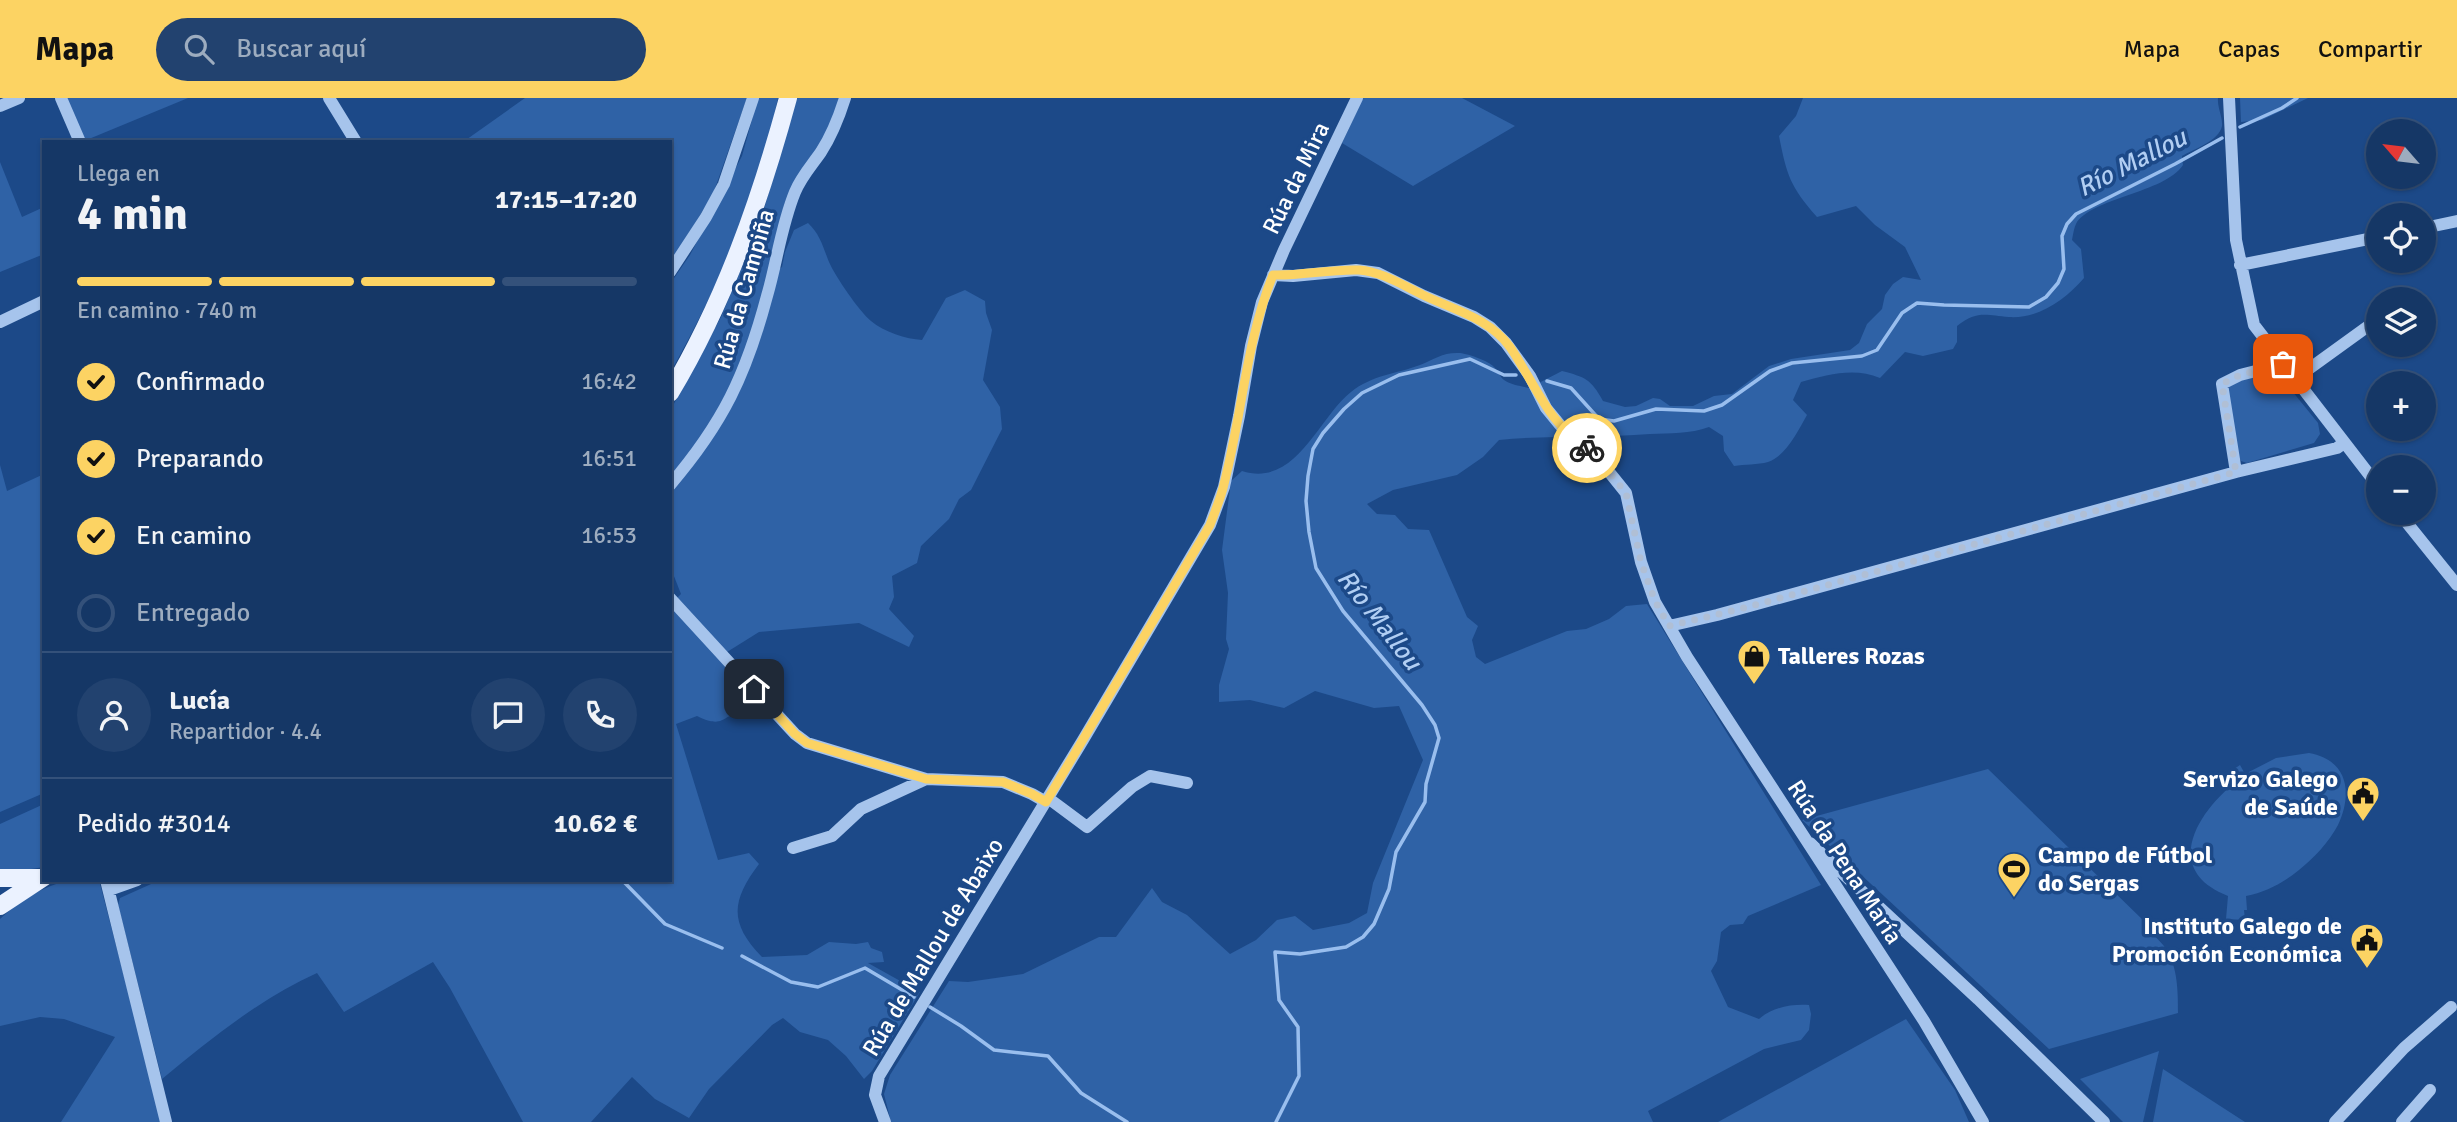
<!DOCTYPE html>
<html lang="es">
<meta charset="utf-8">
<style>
body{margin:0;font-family:Signika,sans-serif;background:#22426f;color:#f1f3f6;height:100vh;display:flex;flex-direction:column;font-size:26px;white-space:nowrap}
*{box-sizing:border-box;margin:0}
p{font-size:23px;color:#9dacbf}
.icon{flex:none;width:38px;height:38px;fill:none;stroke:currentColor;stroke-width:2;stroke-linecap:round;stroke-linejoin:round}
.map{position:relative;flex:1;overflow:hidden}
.panel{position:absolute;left:42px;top:42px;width:630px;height:742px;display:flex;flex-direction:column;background:#153766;border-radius:0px;box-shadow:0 2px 5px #0004,0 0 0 2px #34517a}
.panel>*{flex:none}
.needle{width:46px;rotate:298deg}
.fabs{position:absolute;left:2366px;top:21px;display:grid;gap:14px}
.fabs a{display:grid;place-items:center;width:70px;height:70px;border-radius:50%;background:#153766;box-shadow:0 2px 5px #0004,0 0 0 2px #34517a;font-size:35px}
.pin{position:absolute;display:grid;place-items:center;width:60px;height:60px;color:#fff;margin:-30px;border-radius:14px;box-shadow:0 4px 10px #0006}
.courier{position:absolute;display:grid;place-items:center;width:70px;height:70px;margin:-35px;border:5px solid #fcd363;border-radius:50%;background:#fff;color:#222;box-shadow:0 2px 9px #0007}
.overview em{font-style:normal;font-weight:700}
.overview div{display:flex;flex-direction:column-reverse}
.overview{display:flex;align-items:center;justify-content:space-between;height:119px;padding:0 35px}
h1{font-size:46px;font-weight:700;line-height:52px}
.bar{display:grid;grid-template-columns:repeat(4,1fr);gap:10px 7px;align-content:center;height:84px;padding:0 35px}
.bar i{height:9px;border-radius:5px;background:#34517a}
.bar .active{background:#fcd363}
.bar p{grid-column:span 4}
.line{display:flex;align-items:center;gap:18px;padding:0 35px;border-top:2px solid #34517a}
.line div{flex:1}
.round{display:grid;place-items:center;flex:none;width:74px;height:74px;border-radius:37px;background:#22426f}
ol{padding:0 35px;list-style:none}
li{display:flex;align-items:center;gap:21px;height:77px}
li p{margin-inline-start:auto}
li .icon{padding:7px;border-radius:50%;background:#fcd363;color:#111;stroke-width:4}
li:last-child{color:#9dacbf}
li i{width:38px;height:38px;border:4px solid #34517a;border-radius:50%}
header{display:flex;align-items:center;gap:42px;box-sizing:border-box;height:98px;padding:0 35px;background:#fcd363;color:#111}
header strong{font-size:33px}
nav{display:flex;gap:38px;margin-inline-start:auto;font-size:24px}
.search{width:490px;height:63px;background:#22426f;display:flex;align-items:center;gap:18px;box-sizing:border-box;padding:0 24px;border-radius:38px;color:#9dacbf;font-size:26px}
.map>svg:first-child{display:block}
</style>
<header>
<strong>Mapa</strong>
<div class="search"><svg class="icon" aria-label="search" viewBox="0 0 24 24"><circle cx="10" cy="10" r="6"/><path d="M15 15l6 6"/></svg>Buscar aquí</div>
<nav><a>Mapa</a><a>Capas</a><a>Compartir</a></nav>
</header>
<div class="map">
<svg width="2457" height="1024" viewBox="0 0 2457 1024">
<rect width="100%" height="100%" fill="#1c4988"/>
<!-- green -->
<path fill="#2f62a6" d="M 65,0 L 188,0 L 84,43 Z
M 525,0 L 747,0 L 713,96 L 670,166 L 670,44 L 463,44 Z
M 758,0 L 778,0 C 771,31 764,64 753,94 C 731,157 703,217 670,275 L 670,186 L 690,157 L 742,58 Z
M 797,0 L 842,0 L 828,33 L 785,104 L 768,179 L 782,169 L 785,154 L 794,132 L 808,125 C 820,136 823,149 829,164 C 835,178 859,213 871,223 C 884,234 906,241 922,242 L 946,200 L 965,192 L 985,203 L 986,215 L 992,232 L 983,282 L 1000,309 L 1002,331 L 971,392 L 959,401 L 949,421 L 921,448 L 917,465 L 892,478 L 894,499 L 889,511 L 914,538 L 909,549 L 859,525 L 759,534 L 727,554 L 751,582 L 754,603 L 745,614 C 720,616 726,632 697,618 L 676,626 L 718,762 L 749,755 L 759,766 C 731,803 729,825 762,859 L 807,857 L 829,844 L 856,846 L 868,844 L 871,850 L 882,854 L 884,864 L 868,865 L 920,894 L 872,973 L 864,981 L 846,958 L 828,942 L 800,934 L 783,920 L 772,927 L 709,991 L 689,1020 L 655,1001 L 632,979 L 591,1024 L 523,1024 L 450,890 L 433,864 L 344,914 L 317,875 C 261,900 209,942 162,981 L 118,807 L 120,800 L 160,782 L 670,782 L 670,507 L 681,496 L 670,468 L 670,313 L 721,219 L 758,131 Z
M 1363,0 L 1462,0 L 1515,28 L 1413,88 L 1342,45 Z
M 1803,0 L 2218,0 C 2217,9 2223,20 2222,28 C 2219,43 2194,51 2182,58 L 2183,67 C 2165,95 2090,100 2076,126 C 2074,130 2073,137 2072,142 L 2081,151 L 2084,180 C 2066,201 2039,221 2009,219 C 1986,217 1977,212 1957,228 L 1957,244 L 1953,251 L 1923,258 L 1905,254 L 1880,280 C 1854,269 1827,277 1801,284 L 1793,302 L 1807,317 C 1798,333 1786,358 1768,364 C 1758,367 1744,366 1734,368 L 1724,353 L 1723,338 L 1709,329 C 1690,336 1670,335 1650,336 C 1600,340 1549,337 1499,342 L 1483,359 L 1457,377 L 1393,392 L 1367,406 L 1377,416 L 1395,417 L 1408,431 L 1429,432 L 1467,519 L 1478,528 L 1472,542 L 1476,559 L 1485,566 L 1567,533 L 1586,531 L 1609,521 L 1626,508 L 1647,506 L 1821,787 L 1748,818 L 1743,826 L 1730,827 L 1721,834 L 1717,863 L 1711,873 L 1728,909 L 1759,921 C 1773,909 1791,906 1809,907 L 1811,916 L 1809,932 L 1801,942 L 1764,951 L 1648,1013 L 1653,1024 L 891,1024 L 884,996 L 890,977 L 949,883 L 968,884 L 1023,876 L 1099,839 L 1116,839 L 1152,790 L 1162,804 L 1187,817 L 1230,856 L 1256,842 L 1277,822 L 1295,818 L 1313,832 L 1349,825 L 1367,815 L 1373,785 L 1423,662 L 1399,608 L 1374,610 L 1315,593 L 1284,610 L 1250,602 L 1219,604 L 1219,587 L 1229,551 L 1226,541 L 1228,495 L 1222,452 L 1231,383 L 1242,373 C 1296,390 1318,320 1351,294 C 1372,277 1396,276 1420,267 C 1435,261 1443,254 1460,255 C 1469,256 1489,263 1494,269 C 1498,273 1500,279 1504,282 C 1511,287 1521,288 1529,290 L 1562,273 C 1585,279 1591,281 1603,303 L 1625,309 L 1636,308 L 1653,300 L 1660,301 L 1670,308 L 1693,308 L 1714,298 L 1732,296 L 1769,268 L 1791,261 L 1850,252 L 1859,245 L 1867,226 L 1882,211 L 1885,197 L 1893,186 L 1903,179 L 1921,182 L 1905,149 L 1875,127 L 1856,108 L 1817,119 C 1790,88 1787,78 1779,38 L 1796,18 Z
M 2240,0 L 2308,0 L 2262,22 L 2241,24 Z
M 0,64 L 22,119 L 44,109 L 44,156 L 0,174 Z
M 2275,272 L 2318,325 L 2320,336 L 2314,345 L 2247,365 L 2241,363 L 2236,354 L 2227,293 L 2231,285 Z
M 0,367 L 7,393 L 44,376 L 44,695 L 0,714 Z
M 2309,655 C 2348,662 2353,695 2338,727 C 2329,744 2314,760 2299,772 C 2283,785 2266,794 2246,798 L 2247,812 L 2244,812 L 2245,822 L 2226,821 L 2228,798 C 2161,772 2197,714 2238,682 L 2231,673 L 2240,667 L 2245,676 L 2276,660 Z
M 1988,671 L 2146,825 C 2150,837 2160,841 2166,851 C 2178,869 2178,895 2178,915 L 2049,951 L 1802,722 Z
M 44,706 L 44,769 L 19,773 L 0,772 L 0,726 Z
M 68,782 L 99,782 L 162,1024 L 61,1024 L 115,939 L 64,921 L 40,919 L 0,928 L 0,821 C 20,802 41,790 68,782 Z
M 1906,921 L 1955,992 L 1969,1024 L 1718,1024 Z
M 2159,953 L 2143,1024 L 2123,1024 L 2080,981 Z
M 2163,971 L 2245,1024 L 2153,1024 Z"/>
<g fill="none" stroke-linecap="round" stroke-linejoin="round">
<!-- stream -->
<path stroke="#99beee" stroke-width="3.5" d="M 2240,29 L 2282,10 L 2297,0
M 1547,283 L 1571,290 L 1599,321 L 1614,323 L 1656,311 L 1704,313 L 1722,307 L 1770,273 L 1792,265 L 1862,258 L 1877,252 L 1902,215 L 1917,205 L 1944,207 L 2029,209 L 2046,199 L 2058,185 L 2064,171 L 2062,138 L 2067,126 L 2076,116 L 2175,66 L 2222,40
M 622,782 L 665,826 L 722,850
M 742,858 L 791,884 L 818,889 L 865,870 L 914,899
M 930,909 L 961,928 L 994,952 L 1048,958 L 1081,995 L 1127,1024
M 1276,1024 L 1299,978 L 1298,929 L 1279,902 L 1275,854 L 1300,856 L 1346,849 L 1363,839 L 1374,826 L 1389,791 L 1396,754 L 1425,704 L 1426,686 L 1439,640 L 1435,627 L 1422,607 L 1343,513 L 1316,470 L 1309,434 L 1306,403 L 1308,378 L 1313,351 L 1323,335 L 1344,311 L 1362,295 L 1399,277 L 1470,261 L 1504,277 L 1516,277"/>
<!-- minor -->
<path stroke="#a6c4ec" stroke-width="12" d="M 61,0 L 80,44
M 329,0 L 356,44
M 2229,0 L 2236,142 L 2254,227 L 2378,388
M 0,8 L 19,0
M 2424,130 L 2457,123
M 2240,167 L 2378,139
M 670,174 L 706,119 L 724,86 L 753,0
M 1273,177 L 1293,178 L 1356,172 L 1378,175 L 1424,198 L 1474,219 L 1490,229 L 1506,245 L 1530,278 L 1546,310 L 1569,338 L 1593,354 L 1626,395 L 1641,464 L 1655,504 L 1687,559 L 1924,923 L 1983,1024
M 0,224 L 44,203
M 2295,281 L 2378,221
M 2236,374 L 2222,286 L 2240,277 L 2283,266
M 670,387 C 723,325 746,277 767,198 C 777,164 781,128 795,94 C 801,79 812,67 821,54 C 832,37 839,19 845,0
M 2399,415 L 2457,487
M 670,500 L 795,636 L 807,645 L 926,681 L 1003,684 L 1032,696 L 1046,704
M 1669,528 L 1717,517 L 2236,374 L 2337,350 L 2344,345
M 1048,700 L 1087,729 L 1132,689 L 1150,678 L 1187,685
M 1810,745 L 1978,901 L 2104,1024
M 793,750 L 832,738 L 861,711 L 926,681
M 106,782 L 166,1024
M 109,792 L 137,782
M 885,1024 L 875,997 L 879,978 L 1083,642 L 1210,427 L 1224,389 L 1239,318 L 1251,248 L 1262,204 L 1284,152 L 1357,0
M 2335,1024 L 2404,950 L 2451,909
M 2402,1024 L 2430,992"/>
<!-- major -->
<path stroke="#ebf2ff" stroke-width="18" d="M 670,295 C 725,203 760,103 788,0
M 0,780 L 40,780
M 0,808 L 44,779"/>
</g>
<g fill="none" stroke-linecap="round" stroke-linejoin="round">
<!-- done -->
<path stroke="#b0bfd5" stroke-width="7" stroke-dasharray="0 12.6" d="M 1587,350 L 1593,354 L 1626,395 L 1641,464 L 1655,503 L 1669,528 L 1744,510 L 2236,374 L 2222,286 L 2240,277 L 2283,266"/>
<!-- route -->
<path stroke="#fcd363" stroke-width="9" d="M 754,591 L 795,636 L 807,645 L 926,681 L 1003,684 L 1032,696 L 1046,704 L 1210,427 C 1215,413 1221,400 1224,386 C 1242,317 1246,244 1273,177 C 1301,178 1330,171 1359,172 C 1383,174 1402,187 1423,197 C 1454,212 1489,220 1510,249 C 1536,287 1547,324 1587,350"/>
</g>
<!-- icons -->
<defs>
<symbol id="shop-pin" viewBox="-11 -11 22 30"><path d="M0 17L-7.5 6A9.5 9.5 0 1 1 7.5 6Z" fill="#fcd363" stroke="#1c4988"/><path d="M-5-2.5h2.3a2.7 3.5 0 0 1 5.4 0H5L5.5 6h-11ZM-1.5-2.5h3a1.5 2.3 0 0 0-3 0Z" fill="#111"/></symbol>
<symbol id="civic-pin" viewBox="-11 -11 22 30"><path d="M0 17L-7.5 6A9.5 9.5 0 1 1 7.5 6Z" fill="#fcd363" stroke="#1c4988"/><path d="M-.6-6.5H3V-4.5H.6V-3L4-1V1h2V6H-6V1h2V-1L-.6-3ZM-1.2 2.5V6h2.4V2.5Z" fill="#111"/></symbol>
<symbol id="stadium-pin" viewBox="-11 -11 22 30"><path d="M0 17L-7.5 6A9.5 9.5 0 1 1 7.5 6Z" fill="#fcd363" stroke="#1c4988"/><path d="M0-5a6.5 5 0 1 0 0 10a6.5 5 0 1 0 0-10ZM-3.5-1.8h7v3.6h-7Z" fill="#111"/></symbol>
</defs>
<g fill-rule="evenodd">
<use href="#shop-pin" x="1735" y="539" width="38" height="52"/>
<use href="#civic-pin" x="2344" y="676" width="38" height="52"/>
<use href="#stadium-pin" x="1995" y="752" width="38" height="52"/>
<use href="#civic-pin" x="2348" y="823" width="38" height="52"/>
</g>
<g text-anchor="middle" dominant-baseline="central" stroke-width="7" stroke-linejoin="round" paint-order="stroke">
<!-- street labels -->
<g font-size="24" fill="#fff" stroke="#1c4988">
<text transform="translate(1296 80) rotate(-64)">Rúa da Mira</text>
<text transform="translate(744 191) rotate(-74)">Rúa da Campiña</text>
<text transform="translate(1845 764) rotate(57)">Rúa da Pena María</text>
<text transform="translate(933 849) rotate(-59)">Rúa de Mallou de Abaixo</text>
</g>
<!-- poi labels -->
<g font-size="24" font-weight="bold" fill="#fff" stroke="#1c4988" text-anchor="start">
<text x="1778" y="558">Talleres Rozas</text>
<text x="2338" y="681" text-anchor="end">Servizo Galego<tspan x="2338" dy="28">de Saúde</tspan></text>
<text x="2038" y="757">Campo de Fútbol<tspan x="2038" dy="28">do Sergas</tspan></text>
<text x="2342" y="828" text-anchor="end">Instituto Galego de<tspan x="2342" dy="28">Promoción Económica</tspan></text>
</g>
<!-- water labels -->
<g font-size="26" font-style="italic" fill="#b1cef3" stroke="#1c4988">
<text transform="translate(2132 65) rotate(-27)">Río Mallou</text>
<text transform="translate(1379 522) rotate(52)">Río Mallou</text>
</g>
</g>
</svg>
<div class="fabs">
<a><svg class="needle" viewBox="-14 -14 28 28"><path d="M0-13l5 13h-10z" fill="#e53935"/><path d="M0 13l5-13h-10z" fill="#9dacbf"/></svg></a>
<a><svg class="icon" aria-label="locate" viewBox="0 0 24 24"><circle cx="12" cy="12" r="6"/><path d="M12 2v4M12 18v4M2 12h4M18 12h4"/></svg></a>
<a><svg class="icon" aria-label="layers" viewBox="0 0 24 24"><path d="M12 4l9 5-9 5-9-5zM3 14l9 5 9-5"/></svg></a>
<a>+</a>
<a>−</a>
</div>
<div class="pin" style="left:2283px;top:266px;background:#ea580c"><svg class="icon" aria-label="bag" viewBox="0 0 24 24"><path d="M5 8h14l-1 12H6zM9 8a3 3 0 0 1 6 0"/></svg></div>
<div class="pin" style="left:754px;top:591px;background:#1f2937"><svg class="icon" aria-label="home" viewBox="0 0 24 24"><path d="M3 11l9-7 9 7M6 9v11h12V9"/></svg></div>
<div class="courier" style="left:1587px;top:350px"><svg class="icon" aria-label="bike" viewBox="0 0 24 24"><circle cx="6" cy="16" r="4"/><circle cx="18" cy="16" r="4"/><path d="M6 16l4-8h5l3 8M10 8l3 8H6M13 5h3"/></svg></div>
<section class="panel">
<div class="overview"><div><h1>4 min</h1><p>Llega en</p></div><em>17:15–17:20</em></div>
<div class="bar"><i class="active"></i><i class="active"></i><i class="active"></i><i></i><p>En camino · 740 m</p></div>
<ol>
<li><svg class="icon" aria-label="check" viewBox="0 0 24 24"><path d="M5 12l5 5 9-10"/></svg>Confirmado<p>16:42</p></li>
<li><svg class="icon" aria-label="check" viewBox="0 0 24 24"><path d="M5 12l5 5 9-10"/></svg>Preparando<p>16:51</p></li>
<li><svg class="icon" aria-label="check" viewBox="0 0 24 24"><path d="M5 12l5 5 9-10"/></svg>En camino<p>16:53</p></li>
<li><i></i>Entregado</li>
</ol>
<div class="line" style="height:126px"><a class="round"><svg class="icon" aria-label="person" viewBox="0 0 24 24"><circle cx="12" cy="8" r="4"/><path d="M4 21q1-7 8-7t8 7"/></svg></a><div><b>Lucía</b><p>Repartidor · 4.4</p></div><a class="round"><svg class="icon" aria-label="chat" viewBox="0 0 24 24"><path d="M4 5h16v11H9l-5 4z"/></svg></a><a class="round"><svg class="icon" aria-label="phone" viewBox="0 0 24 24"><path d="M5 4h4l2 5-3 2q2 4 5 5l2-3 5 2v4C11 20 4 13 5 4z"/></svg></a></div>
<div class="line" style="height:91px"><div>Pedido #3014</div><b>10.62 €</b></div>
</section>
</div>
